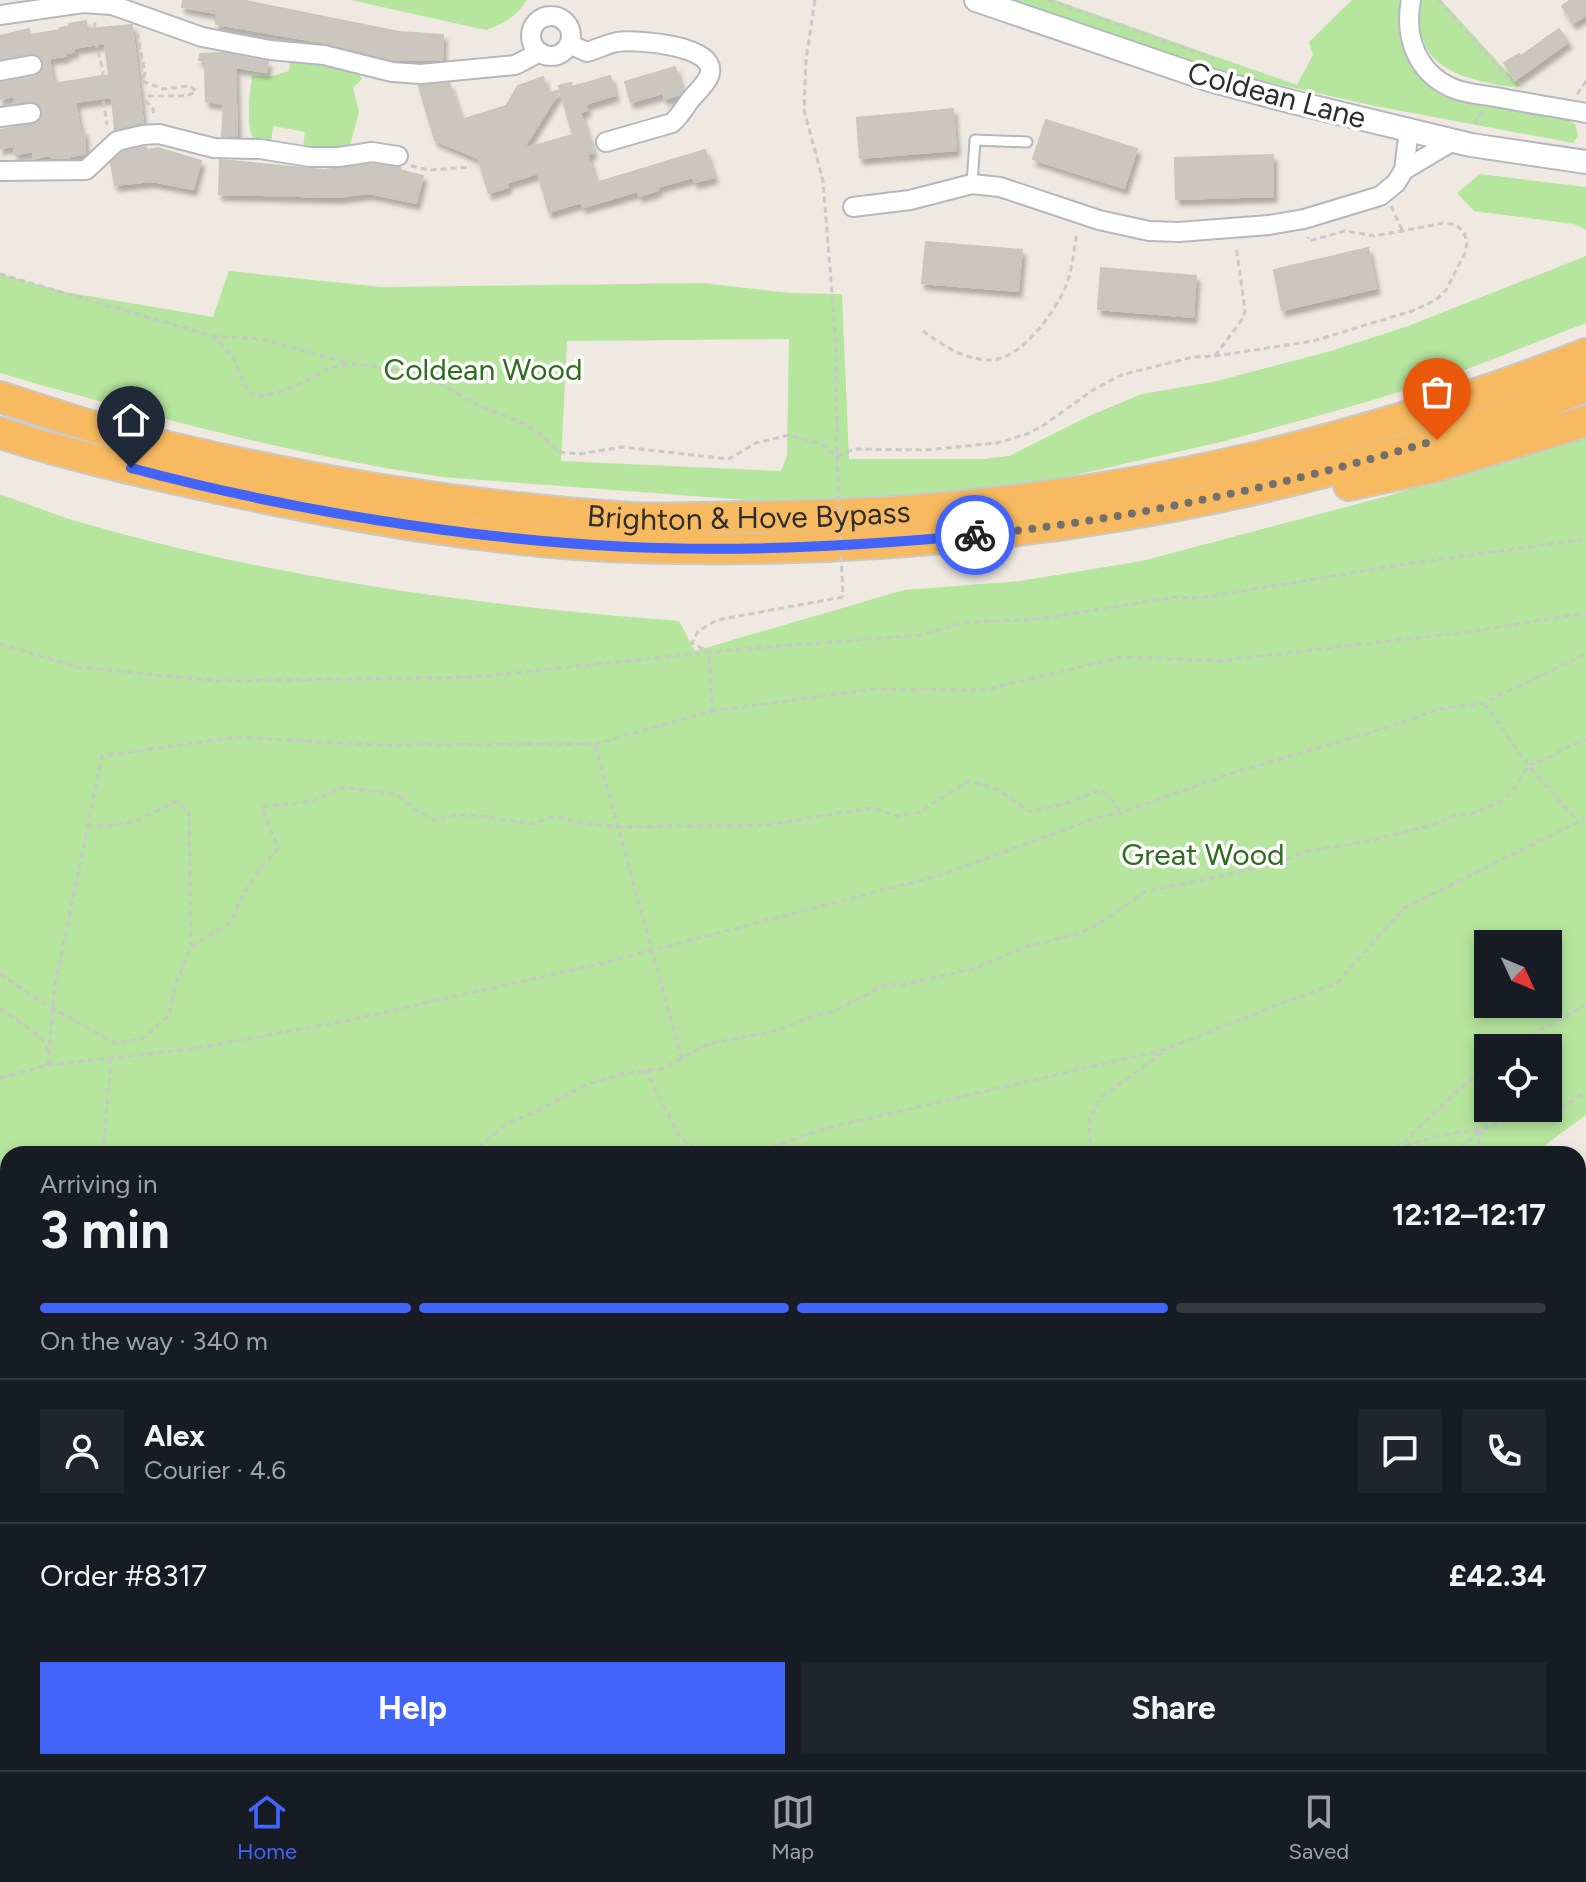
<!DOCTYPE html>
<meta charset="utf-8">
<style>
body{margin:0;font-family:Figtree,sans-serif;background:#20242c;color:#f1f3f6;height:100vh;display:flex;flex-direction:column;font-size:30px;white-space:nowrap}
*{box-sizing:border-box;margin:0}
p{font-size:26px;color:#9ea1a6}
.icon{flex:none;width:44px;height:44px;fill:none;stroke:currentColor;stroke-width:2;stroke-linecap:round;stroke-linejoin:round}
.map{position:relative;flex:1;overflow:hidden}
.details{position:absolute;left:0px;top:1146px;width:1586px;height:624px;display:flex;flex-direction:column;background:#171b24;border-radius:24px 24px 0 0;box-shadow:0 4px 12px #0003}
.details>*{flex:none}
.needle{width:52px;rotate:134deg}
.controls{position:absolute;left:1474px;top:930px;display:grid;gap:16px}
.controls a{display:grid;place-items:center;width:88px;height:88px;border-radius:0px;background:#171b24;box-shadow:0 4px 12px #0003;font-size:40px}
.pin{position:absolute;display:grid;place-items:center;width:68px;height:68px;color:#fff;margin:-82px -34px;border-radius:50% 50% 50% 0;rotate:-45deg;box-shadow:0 0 8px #0007}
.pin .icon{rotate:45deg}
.courier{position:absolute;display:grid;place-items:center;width:80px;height:80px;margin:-40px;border:6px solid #4264fb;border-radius:50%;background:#fff;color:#222;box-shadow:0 2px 10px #0007}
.head em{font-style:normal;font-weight:700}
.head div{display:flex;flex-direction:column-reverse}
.head{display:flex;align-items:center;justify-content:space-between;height:136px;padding:0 40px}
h1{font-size:52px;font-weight:700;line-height:60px}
.bar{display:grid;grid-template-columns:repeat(4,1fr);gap:12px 8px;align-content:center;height:96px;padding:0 40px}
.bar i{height:10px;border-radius:6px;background:#363941}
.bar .current{background:#4264fb}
.bar p{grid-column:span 4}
.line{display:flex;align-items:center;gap:20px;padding:0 40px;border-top:2px solid #363941}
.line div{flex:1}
.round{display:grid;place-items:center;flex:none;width:84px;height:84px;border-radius:0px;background:#20242c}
.cta{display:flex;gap:16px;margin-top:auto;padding:16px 40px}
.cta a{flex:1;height:92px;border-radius:0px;background:#4264fb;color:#fff;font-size:32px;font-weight:700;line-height:92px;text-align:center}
.cta a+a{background:#20242c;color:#f1f3f6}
.tabs{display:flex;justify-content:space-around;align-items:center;height:112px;border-top:2px solid #363941;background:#171b24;font-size:22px;color:#9ea1a6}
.tabs a{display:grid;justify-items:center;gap:4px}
.tabs .current{color:#4264fb}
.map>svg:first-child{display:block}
</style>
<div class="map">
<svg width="1586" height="1770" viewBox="0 0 1586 1770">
<defs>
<filter id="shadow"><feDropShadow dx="3.5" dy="6" stdDeviation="2" flood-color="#0004"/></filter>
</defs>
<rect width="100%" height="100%" fill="#efe9e1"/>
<!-- green -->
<path fill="#b6e59e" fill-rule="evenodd" d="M 351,0 L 527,0 C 516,17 505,23 486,30 Z
M 1010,0 L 1055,0 L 1297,85 L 1313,55 L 1309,42 L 1352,0 L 1401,0 C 1386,102 1491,103 1564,118 L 1575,124 L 1578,135 L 1573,143 L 1375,106 L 1209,69 Z
M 1422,0 L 1441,0 L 1520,86 C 1507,88 1494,84 1481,81 C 1437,71 1412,49 1422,0 Z
M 290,58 L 355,69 L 362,79 L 353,88 L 359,112 L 349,149 L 303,149 L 305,132 L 273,126 L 271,144 C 266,143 261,144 257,142 C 244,136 250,89 252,76 L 272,76 L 289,71 Z
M 1480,174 L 1586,187 L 1586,230 L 1574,224 L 1474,211 L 1457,193 Z
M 1586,256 L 1586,323 L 1434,382 L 1332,412 L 1225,441 L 1035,484 L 851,500 L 746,500 L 442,477 C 292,455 145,415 0,373 L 0,274 L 65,292 L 213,317 L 229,271 L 381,287 L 702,283 L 790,293 L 842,294 L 849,459 L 984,459 L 1009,456 L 1089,416 L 1142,394 L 1213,382 L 1331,351 L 1408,326 ZM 789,339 L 787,456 L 781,471 L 561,461 L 567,341 Z
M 1586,431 L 1586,1115 L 1549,1142 L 1539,1154 L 8,1154 L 8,1762 L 939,1762 L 935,1770 L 0,1770 L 0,494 C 28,504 57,516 86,524 C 279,579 480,606 679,621 L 695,651 L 904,590 L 1020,581 L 1142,561 L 1391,495 ZM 1488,944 L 1548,944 L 1548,1004 L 1488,1004 ZM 1488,1048 L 1548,1048 L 1548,1108 L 1488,1108 Z"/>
<!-- building -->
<path fill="#cbc7bf" stroke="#cbc5ba" stroke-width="2" fill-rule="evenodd" filter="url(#shadow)" d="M 183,0 L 241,0 L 399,32 L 443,35 L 442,60 L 394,60 L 327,43 L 216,24 L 216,13 L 182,7 Z
M 1571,0 L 1586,0 L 1586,15 L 1573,23 L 1562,6 Z
M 86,21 L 87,29 L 132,25 L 143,123 L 115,129 L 112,97 L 75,102 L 80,130 L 84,130 L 85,154 L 70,156 L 70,158 L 52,158 L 51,155 L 34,158 L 33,151 L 15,154 L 14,146 L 0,148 L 0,130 L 38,123 L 43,112 L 35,102 L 15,103 L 14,96 L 0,99 L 0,83 L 35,77 L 40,74 L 44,64 L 35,54 L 0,59 L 0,36 L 29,29 L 30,35 L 60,30 L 60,28 L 70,26 L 69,24 ZM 105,43 L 109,75 L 53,84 L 49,58 L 66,56 L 65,53 L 74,52 L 73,48 Z
M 1559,29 L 1568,42 L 1515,80 L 1504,63 L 1519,54 L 1521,56 Z
M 223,53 L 268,62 L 266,72 L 235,67 L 237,136 L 222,136 L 224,104 L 206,101 L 205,61 L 199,60 L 200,54 Z
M 675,67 L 682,91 L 680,94 L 665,99 L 663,93 L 631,102 L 625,82 Z
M 610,76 L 615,95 L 585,104 L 587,110 L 580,112 L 593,152 L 587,154 L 596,183 L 705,150 L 714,177 L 695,182 L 693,177 L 657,187 L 658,190 L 639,196 L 638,191 L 583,207 L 581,202 L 549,212 L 538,173 L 506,183 L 508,187 L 489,193 L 478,158 L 435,140 L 419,86 L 449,83 L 461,120 L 506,106 L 518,86 L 543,77 L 547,94 L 560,90 L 559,86 L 571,83 L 572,87 ZM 560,90 L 573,135 L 523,149 Z
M 953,109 L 956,150 L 860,158 L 857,118 Z
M 1046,120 L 1137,149 L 1124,188 L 1033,159 Z
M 146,147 L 147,150 L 158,148 L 201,161 L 193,189 L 152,181 L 115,185 L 111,163 L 123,152 Z
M 1273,155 L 1273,196 L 1176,199 L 1175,158 Z
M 220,160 L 324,170 L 372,164 L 400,168 L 399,170 L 423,176 L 416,203 L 369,193 L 338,197 L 219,194 Z
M 926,242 L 1022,250 L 1018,291 L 922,283 Z
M 1368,248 L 1376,288 L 1282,310 L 1274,270 Z
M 1101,268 L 1196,276 L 1193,317 L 1098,309 Z"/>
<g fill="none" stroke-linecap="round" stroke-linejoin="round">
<defs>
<path id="service" d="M 972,184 L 975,140 L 1027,142
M 1578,1476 L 1586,1482
M 1014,1762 L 1024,1770
M 1365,1762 L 1370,1770
M 1030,1770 L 1043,1762
M 1102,1770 L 1114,1762
M 1210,1770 L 1222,1762"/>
<path id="minor" d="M 1411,0 C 1404,36 1416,72 1452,88 C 1469,95 1488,95 1506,99 C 1533,104 1559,108 1586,113
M 0,15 L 83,3 L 112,5 L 202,37 L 270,50 L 324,55 L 392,72 L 421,74 L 515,65 L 540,52
M531 36a20 20 0 1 1 40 0a20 20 0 1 1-40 0Z
M 569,44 L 587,52 C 597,49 607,44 617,42 C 636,39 715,45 710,73 C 708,82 697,92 691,99 C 685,107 680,116 672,123 L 606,142
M 0,71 L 32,65
M 0,117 L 31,113
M 1404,170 L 1409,129
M 0,171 L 86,170 L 117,141 L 143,135 L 159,134 L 214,148 L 260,149 L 310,157 L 339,157 L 372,152 L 398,156
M 853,207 L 910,200 L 972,184 L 1000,187 L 1099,220 L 1149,231 L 1179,232 L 1269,225 L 1304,219 L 1380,196 L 1396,183 L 1404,170 L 1453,141
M 994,1770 L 998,1762"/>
<path id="tertiary" d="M 976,0 L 1213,81 L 1293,102 L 1471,145 L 1586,162"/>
<g id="trunk">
<path id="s1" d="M 0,397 C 56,415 114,435 172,448 C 322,484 476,508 630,518 C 670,520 712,517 752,517 C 1039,516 1319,459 1586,354"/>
<path d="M 0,433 C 77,458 158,475 237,492 C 365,519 499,542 631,547 C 956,558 1283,507 1586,386"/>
<path d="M 1349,485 L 1437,466 L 1586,421"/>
</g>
</defs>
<!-- service casing -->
<use href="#service" stroke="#b4b7c1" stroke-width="13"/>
<!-- minor casing -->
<use href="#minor" stroke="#b4b7c1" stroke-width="22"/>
<!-- tertiary casing -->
<use href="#tertiary" stroke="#b4b7c1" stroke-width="26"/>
<!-- trunk casing -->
<use href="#trunk" stroke="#c9c9c9" stroke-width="34"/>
<!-- path -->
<path stroke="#c9c9c9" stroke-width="3" stroke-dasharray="6 4" stroke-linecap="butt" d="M 815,0 L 806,60 L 804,110 L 823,181 L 836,343 L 837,456
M 1048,0 L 1218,60
M 1439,0 L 1510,81
M 95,22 L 94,35 L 103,71 L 102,92 L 107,125
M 137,33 L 145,73 L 142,81 L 163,89 L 190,86 L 196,91 L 187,96 L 149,96 L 146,101 L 153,109 L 154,117
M 1577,94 L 1586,81
M 1475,125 L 1477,118 L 1483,112
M 411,166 L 429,170 L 471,167
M 1391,206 L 1403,232
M 0,274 L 212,336 L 235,359 L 241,377 L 249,393 L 263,396 L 275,393 L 295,387 L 329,368 L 351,364 L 368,365 L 424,375 L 482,407 L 521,422 L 539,433 L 559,452 L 579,454 L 622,447 L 729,459 L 756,443 L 789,435 L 823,445 L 837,456
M 923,331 C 943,345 964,360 990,360 C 1022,360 1059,308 1068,280 C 1073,265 1074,248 1077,232
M 212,336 L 261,339 L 348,363
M 1215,356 L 1243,318 L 1245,310 L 1236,246
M 837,456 L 855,449 L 925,450 L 997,443 L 1027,434 L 1044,425 L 1093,390 L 1121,375 L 1193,357 L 1215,356 L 1313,341 L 1412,311 L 1436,300 L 1446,290 L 1465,253 L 1467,243 L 1464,232 L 1456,225 L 1443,223 L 1375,236 L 1345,231 L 1309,241 L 1308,237
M 843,597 L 717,620 L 698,631 L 692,643 L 709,652 L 920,635 L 967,622 L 1031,620 L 1176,597 L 1200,598 L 1406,564 L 1586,539
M 0,644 L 77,667 L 217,681 L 477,677 L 709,652 L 712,711 L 595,744
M 1484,703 L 1528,765 L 1578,822
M 712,711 L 876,689 L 984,690 L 1122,657 L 1217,661 L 1468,632 L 1586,613
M 87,825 L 111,826 L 136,821 L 177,801 L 189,813 L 191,945
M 0,974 L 35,998 L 114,1043 L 141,1039 L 169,1016 L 176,983 L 191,947 L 231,922 L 243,894 L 260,868 L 278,849 L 262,807 L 313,801 L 343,787 L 398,795 L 414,809 L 435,820 L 455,815 L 481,816 L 532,824 L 555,816 L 580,823 L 620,827 L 766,825 L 872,808 L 897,816 L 920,812 L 968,781 L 998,789 L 1030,812 L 1070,802 L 1100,790 L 1109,796 L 1121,813
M 0,1008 L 43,1039 L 48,1053
M 1514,1048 L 1533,1034 L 1586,1005
M 48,1065 L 54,990 L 102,756 L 237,737 L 380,745 L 595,744 L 682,1059
M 645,1069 L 678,1134 L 701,1154
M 0,1078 L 48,1065 L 192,1049 L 350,1020 L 603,963 L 941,875 L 1099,817 L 1121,813 L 1229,774 L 1382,729 L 1440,709 L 1484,703 L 1586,654
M 1396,1149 L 1463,1086 L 1488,1067
M 103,1154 L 111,1058
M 459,1154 L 479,1147 L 507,1123 L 535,1112 L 583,1086 L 625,1073 L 662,1069 L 708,1044 L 779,1030 L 813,1016 L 833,1012 L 881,987 L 891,984 L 903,985 L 976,968 L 1025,947 L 1081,933 L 1111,916 L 1144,892 L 1272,865 L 1308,851 L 1370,841 L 1436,824 L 1454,816 L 1472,814 L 1503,800 L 1516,787 L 1528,765 C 1549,761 1565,745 1586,740
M 753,1154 L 823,1129 L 1167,1049 L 1279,1004 L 1336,984 L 1404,908 L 1586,818
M 1091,1154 L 1089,1120 L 1100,1098 L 1164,1052
M 1387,1154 C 1414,1139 1450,1134 1481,1129
M 1452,1154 L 1484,1128 L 1566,1105 L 1586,1092
M 1474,1154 L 1483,1132
M 0,1174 L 8,1174
M 1578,1303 L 1586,1299
M 0,1327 L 8,1326
M 0,1620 L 8,1621
M 453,1770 L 457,1762
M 491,1770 L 496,1762
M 760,1770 L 776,1762"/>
<!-- service -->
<use href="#service" stroke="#fff" stroke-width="9"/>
<!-- minor -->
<use href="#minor" stroke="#fff" stroke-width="18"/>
<!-- tertiary -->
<use href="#tertiary" stroke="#fff" stroke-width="22"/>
<!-- trunk -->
<use href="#trunk" stroke="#f8ba60" stroke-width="30"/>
<!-- path-bridge -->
<path stroke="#c9c9c9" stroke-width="3" stroke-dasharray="6 4" stroke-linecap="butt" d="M 837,456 L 843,597"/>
</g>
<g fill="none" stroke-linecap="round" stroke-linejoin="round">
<!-- done -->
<path stroke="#726f6d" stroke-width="8" stroke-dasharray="0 14.4" d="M 975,535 C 1132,520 1285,485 1437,440"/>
<!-- route -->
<path stroke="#4264fb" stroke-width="10" d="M 131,468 C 289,510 465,539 629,547 C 743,552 861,546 975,535"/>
</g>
<g text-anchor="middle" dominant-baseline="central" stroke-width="7" stroke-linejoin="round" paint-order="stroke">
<!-- street labels -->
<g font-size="30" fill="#2e2e2e" stroke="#fff">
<text transform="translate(1277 95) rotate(15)">Coldean Lane</text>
<text stroke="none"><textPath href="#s1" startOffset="762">Brighton &amp; Hove Bypass</textPath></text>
</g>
<!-- park labels -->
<g font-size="30" fill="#2c6e1b" stroke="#fff">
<text x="483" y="369">Coldean Wood</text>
<text x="1203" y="854">Great Wood</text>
</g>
</g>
</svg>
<div class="controls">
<a><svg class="needle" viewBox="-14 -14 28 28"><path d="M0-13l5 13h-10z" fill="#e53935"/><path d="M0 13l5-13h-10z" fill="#9ea1a6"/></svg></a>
<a><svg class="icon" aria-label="locate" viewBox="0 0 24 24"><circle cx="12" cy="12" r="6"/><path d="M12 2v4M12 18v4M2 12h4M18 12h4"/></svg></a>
</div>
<div class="pin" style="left:1437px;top:440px;background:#ea580c"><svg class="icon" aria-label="bag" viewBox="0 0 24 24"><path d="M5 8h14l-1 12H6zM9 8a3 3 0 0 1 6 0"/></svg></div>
<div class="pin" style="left:131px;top:468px;background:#1f2937"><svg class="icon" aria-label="home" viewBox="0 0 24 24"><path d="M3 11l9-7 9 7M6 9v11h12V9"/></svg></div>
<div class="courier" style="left:975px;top:535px"><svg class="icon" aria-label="bike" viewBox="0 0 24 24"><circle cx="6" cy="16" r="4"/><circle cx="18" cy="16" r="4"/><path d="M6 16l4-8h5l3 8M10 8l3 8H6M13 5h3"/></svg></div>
<section class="details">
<div class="head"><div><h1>3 min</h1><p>Arriving in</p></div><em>12:12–12:17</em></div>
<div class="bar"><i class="current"></i><i class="current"></i><i class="current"></i><i></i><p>On the way · 340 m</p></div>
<div class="line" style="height:144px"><a class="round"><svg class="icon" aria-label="person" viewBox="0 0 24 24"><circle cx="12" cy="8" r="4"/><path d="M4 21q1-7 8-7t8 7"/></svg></a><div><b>Alex</b><p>Courier · 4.6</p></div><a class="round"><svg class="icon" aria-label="chat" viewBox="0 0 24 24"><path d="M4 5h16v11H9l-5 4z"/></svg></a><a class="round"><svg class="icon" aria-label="phone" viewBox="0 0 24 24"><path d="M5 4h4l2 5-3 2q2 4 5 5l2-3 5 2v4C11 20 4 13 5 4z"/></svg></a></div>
<div class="line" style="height:104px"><div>Order #8317</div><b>£42.34</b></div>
<div class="cta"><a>Help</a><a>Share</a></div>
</section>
</div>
<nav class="tabs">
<a class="current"><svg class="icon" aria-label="home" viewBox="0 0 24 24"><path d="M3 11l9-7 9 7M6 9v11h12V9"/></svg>Home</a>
<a><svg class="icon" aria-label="map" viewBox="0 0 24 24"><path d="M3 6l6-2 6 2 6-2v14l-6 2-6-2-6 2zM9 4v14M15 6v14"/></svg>Map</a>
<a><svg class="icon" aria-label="saved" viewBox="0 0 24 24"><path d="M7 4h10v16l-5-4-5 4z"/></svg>Saved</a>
</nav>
